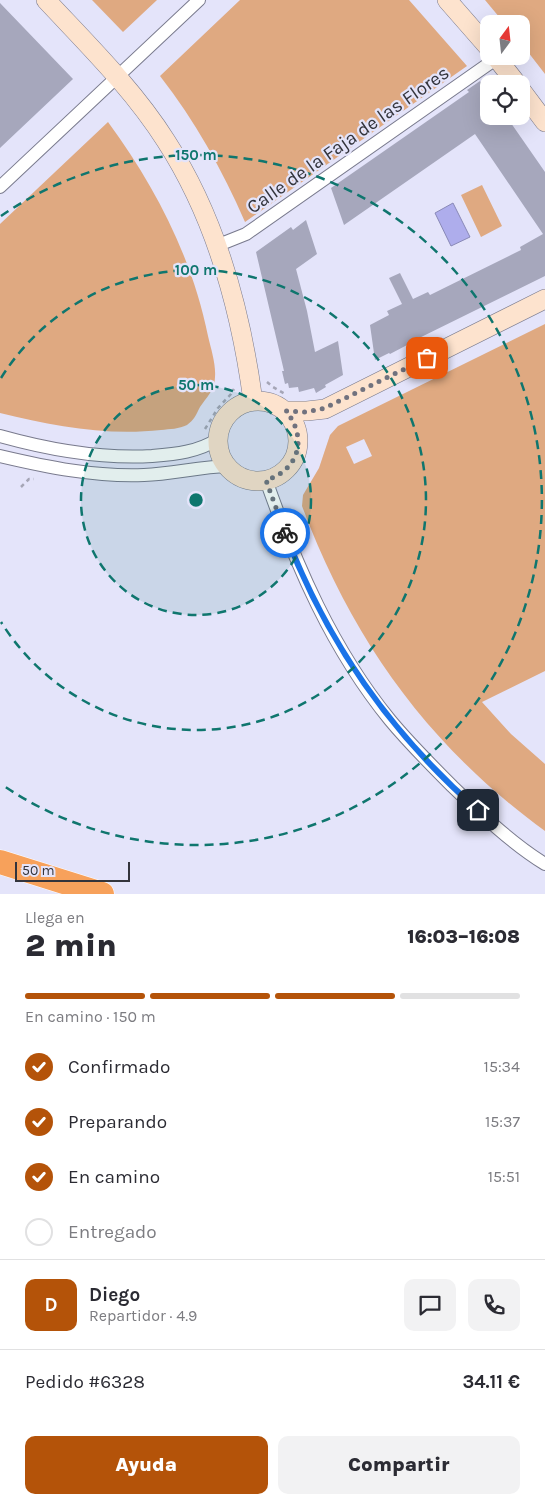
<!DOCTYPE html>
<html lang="es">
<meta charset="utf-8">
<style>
body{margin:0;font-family:Karla,sans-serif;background:#f2f2f3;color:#2b2b33;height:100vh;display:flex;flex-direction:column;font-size:19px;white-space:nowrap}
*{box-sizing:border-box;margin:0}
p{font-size:16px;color:#7c7c81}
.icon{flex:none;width:28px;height:28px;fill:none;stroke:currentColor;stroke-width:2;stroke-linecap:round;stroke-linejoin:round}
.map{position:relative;height:894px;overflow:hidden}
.side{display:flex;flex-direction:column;background:#fff;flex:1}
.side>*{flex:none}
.needle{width:32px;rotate:15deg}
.buttons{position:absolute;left:480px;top:15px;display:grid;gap:10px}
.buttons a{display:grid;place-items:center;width:50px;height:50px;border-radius:10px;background:#fff;box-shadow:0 5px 20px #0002;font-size:25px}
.scale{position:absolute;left:15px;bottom:12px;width:115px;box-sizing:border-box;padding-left:5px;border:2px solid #33343c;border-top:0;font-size:14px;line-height:18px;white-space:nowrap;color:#33343c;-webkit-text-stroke:4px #e4e4fa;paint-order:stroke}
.pin{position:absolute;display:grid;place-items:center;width:42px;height:42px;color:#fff;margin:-21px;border-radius:10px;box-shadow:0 2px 8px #0006}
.courier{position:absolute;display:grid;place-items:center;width:50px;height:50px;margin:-25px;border:4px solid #1a73e8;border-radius:50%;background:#fff;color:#222;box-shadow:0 1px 6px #0007}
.summary em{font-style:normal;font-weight:800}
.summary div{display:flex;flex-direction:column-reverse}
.summary{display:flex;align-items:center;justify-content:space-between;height:85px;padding:0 25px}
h1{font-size:32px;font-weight:800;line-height:38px}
.bar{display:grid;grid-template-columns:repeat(4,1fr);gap:8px 5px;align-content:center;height:60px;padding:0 25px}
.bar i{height:6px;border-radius:4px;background:#e1e1e2}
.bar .selected{background:#b45309}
.bar p{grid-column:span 4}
.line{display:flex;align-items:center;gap:12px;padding:0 25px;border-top:1px solid #e1e1e2}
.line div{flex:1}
.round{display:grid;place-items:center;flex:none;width:52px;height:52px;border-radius:10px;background:#f2f2f3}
ol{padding:0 25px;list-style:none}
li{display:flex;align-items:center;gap:15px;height:55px}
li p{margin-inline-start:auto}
li .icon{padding:5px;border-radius:50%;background:#b45309;color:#fff;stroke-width:4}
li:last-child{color:#7c7c81}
li i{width:28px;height:28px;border:2px solid #e1e1e2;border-radius:50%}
.action{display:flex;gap:10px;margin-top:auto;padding:10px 25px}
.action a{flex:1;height:58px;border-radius:10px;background:#b45309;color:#fff;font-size:20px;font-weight:800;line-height:58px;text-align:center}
.action a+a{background:#f2f2f3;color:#2b2b33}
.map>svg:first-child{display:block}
</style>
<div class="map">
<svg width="545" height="894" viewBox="0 0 545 894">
<rect width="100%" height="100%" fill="#e4e4fa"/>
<!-- green -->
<path fill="#dfa981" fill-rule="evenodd" d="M 92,0 L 157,0 L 123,32 Z
M 240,0 L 409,0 L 467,66 L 245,222 C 222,169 195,121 160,76 Z
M 485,0 L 545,0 L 545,74 L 521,43 L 521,24 L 505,24 Z
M 108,122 C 155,186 192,257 208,336 C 211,349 216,364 215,377 C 215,390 206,398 200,407 C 196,415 194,420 187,425 C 179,429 170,429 161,430 C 106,436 53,426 0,413 L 0,224 Z
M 482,185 L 502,226 L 481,237 L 461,195 Z
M 545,324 L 545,671 L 482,702 L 511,734 L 545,764 L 545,831 C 429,747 352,640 302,506 L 303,495 L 319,468 L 330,435 L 338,426 ZM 364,439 L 372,456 L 354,464 L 346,447 Z"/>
<!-- water -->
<path fill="#aeadec" stroke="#8989b7" d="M 453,203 L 470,237 L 451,246 L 435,213 Z"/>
<!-- building -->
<path fill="#a6a7bc" d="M 0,3 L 73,79 L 0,148 Z
M 480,81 L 489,93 L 489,116 L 506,116 L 545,172 L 545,276 L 409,343 L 409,344 L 390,354 L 389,353 L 375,360 L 370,325 L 389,315 L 387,311 L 402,304 L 389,278 L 400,273 L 413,299 L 428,292 L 430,295 L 521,250 L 520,247 L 543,234 L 475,134 L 344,225 L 331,188 L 469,92 L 467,90 Z
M 306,220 L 317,254 L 296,269 L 307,311 L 315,352 L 338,341 L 343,375 L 325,385 L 326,387 L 316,393 L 314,388 L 299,392 L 298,387 L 289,388 L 288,383 L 285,384 L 282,371 L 284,371 L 256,252 L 291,227 L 293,230 Z"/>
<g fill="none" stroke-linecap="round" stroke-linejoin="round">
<defs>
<path id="street" d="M 0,187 L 199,0
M 216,246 L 246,234 L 497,58
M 0,436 C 50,450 101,459 152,456 C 176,454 198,452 218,439
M 0,456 C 47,467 95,477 144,475 C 172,474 199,467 227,466
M 266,480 C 296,565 332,649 390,720 C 409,743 431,765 452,786 C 481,814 511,843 545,864"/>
<path id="secondary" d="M 46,0 C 88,45 133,89 166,141 C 216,218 241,311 253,401
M 447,0 L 489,48
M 495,56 L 517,84
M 521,90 L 545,122
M218 441a40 40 0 1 1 80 0a40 40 0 1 1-80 0Z
M 286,411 L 307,411 L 325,409 L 545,299"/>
<path id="highway" d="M 0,862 L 102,894"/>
</defs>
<!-- street casing -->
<use href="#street" stroke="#797a8d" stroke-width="14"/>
<!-- secondary casing -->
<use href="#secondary" stroke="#797a8d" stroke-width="20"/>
<!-- highway casing -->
<use href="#highway" stroke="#fff" stroke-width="25"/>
<!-- path -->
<path stroke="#a5a5b6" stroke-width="2.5" stroke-dasharray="4 4" stroke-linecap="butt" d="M 267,382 L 273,387 L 285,394
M 205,429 L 218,408 L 231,394 L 234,389
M 21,487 L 29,479 L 34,479"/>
<!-- street -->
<use href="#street" stroke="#fff" stroke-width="12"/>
<!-- secondary -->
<use href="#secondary" stroke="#fde3ce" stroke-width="19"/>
<!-- highway -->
<use href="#highway" stroke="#f7a15b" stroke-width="24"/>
</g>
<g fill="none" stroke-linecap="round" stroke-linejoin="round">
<!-- done -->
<path stroke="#71727e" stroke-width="5" stroke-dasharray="0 9" d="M 285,533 L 266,480 C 299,470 308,438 286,411 L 307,412 L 325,408 L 427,358"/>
<!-- route -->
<path stroke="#1a73e8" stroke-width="6" d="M 285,533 C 327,643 390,733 478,810"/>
</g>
<!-- distance rings -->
<circle cx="196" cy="500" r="115" fill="#0f766e" fill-opacity=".12"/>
<g fill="none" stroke="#0f766e" stroke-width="2.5" stroke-dasharray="9 6">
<circle cx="196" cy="500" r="115"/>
<path d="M1 378A230 230 0 1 1 1 622"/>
<path d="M1 216A345 345 0 1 1 1 784"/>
</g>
<g text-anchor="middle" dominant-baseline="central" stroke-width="4.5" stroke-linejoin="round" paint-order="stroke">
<!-- street labels -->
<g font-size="19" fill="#33343c" stroke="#e4e4fa">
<text transform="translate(348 140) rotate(-35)">Calle de la Faja de las Flores</text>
</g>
</g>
<circle cx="196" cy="500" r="8" fill="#0f766e" stroke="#e4e4fa" stroke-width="2.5"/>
<g font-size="15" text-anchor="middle" font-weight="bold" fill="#0f766e" stroke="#e4e4fa" stroke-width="4.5" stroke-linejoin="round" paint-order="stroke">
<text x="196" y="160">150 m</text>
<text x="196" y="275">100 m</text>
<text x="196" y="390">50 m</text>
</g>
</svg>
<div class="buttons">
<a><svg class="needle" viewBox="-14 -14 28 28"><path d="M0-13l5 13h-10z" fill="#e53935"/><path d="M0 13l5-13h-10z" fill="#7c7c81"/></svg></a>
<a><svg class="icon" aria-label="locate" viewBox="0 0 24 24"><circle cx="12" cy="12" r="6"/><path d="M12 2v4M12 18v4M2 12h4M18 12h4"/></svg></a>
</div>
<div class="scale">50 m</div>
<div class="pin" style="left:427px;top:358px;background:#ea580c"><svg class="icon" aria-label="bag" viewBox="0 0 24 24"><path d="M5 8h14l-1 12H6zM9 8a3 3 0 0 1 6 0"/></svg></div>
<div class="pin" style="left:478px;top:810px;background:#1f2937"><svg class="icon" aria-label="home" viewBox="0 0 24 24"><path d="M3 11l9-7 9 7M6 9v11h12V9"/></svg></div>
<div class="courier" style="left:285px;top:533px"><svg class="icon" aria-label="bike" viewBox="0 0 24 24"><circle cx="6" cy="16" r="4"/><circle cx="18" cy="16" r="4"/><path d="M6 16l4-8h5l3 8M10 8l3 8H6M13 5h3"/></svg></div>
</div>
<section class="side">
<div class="summary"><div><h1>2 min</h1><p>Llega en</p></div><em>16:03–16:08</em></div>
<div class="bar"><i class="selected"></i><i class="selected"></i><i class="selected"></i><i></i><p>En camino · 150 m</p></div>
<ol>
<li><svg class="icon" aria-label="check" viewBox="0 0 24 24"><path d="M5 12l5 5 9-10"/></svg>Confirmado<p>15:34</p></li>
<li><svg class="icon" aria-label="check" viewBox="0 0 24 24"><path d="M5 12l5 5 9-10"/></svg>Preparando<p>15:37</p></li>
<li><svg class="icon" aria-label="check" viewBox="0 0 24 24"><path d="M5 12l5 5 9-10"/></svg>En camino<p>15:51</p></li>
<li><i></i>Entregado</li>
</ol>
<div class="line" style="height:90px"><b class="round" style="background:#b45309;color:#fff">D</b><div><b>Diego</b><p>Repartidor · 4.9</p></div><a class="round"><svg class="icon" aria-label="chat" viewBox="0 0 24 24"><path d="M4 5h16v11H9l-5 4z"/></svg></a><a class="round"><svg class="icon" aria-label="phone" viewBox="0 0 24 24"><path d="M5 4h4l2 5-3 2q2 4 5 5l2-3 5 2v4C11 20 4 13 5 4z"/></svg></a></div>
<div class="line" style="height:65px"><div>Pedido #6328</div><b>34.11 €</b></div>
<div class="action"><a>Ayuda</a><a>Compartir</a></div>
</section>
